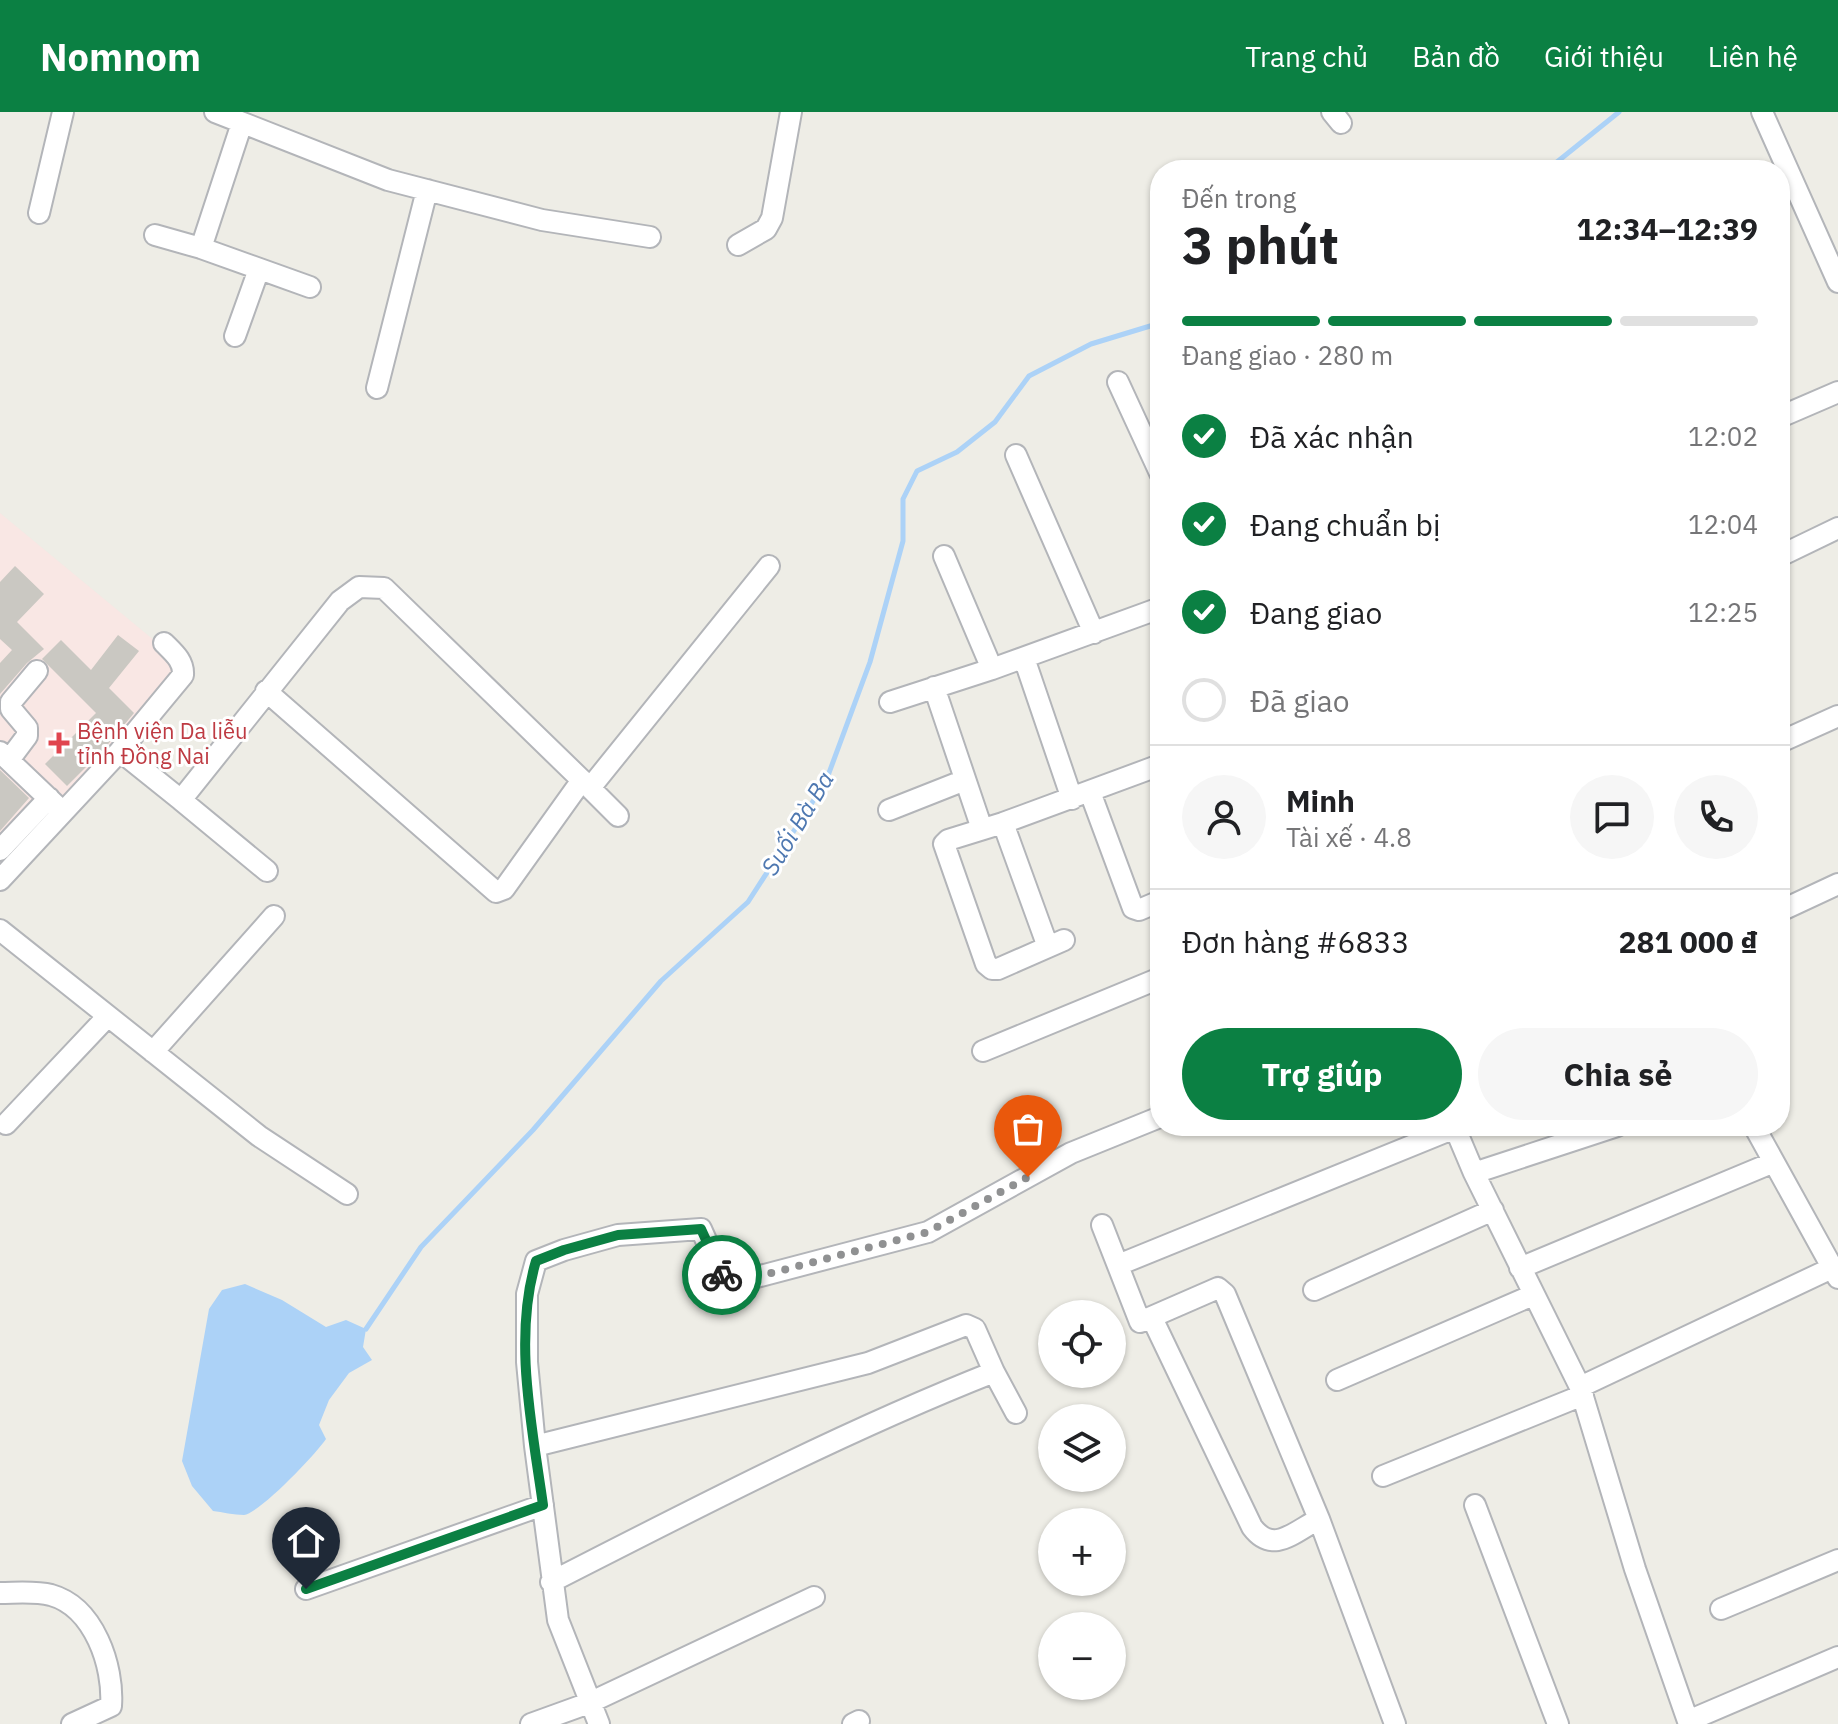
<!DOCTYPE html>
<html lang="vi">
<meta charset="utf-8">
<style>
body{margin:0;font-family:"IBM Plex Sans",sans-serif;background:#f6f6f6;color:#202124;height:100vh;display:flex;flex-direction:column;font-size:30px;white-space:nowrap}
*{box-sizing:border-box;margin:0}
p{font-size:26px;color:#757577}
.icon{flex:none;width:44px;height:44px;fill:none;stroke:currentColor;stroke-width:2;stroke-linecap:round;stroke-linejoin:round}
.map{position:relative;flex:1;overflow:hidden}
.sheet{position:absolute;left:1150px;top:48px;width:640px;height:976px;display:flex;flex-direction:column;background:#fff;border-radius:32px;box-shadow:0 2px 6px #0004}
.sheet>*{flex:none}
.buttons{position:absolute;left:1038px;top:1188px;display:grid;gap:16px}
.buttons a{display:grid;place-items:center;width:88px;height:88px;border-radius:50%;background:#fff;box-shadow:0 2px 6px #0004;font-size:40px}
.pin{position:absolute;display:grid;place-items:center;width:68px;height:68px;color:#fff;margin:-82px -34px;border-radius:50% 50% 50% 0;rotate:-45deg;box-shadow:0 0 8px #0007}
.pin .icon{rotate:45deg}
.courier{position:absolute;display:grid;place-items:center;width:80px;height:80px;margin:-40px;border:6px solid #0b8043;border-radius:50%;background:#fff;color:#222;box-shadow:0 2px 10px #0007}
.head em{font-style:normal;font-weight:700}
.head div{display:flex;flex-direction:column-reverse}
.head{display:flex;align-items:center;justify-content:space-between;height:136px;padding:0 32px}
h1{font-size:52px;font-weight:700;line-height:60px}
.bar{display:grid;grid-template-columns:repeat(4,1fr);gap:12px 8px;align-content:center;height:96px;padding:0 32px}
.bar i{height:10px;border-radius:6px;background:#e0e0e0}
.bar .active{background:#0b8043}
.bar p{grid-column:span 4}
.line{display:flex;align-items:center;gap:20px;padding:0 32px;border-top:2px solid #e0e0e0}
.line div{flex:1}
.round{display:grid;place-items:center;flex:none;width:84px;height:84px;border-radius:42px;background:#f6f6f6}
ol{padding:0 32px;list-style:none}
li{display:flex;align-items:center;gap:24px;height:88px}
li p{margin-inline-start:auto}
li .icon{padding:8px;border-radius:50%;background:#0b8043;color:#fff;stroke-width:4}
li:last-child{color:#757577}
li i{width:44px;height:44px;border:4px solid #e0e0e0;border-radius:50%}
.cta{display:flex;gap:16px;margin-top:auto;padding:16px 32px}
.cta a{flex:1;height:92px;border-radius:48px;background:#0b8043;color:#fff;font-size:32px;font-weight:700;line-height:92px;text-align:center}
.cta a+a{background:#f6f6f6;color:#202124}
header{display:flex;align-items:center;gap:48px;box-sizing:border-box;height:112px;padding:0 40px;background:#0b8043;color:#fff}
header strong{font-size:38px}
nav{display:flex;gap:44px;margin-inline-start:auto;font-size:28px}
.map>svg:first-child{display:block}
</style>
<header>
<strong>Nomnom</strong>
<nav><a>Trang chủ</a><a>Bản đồ</a><a>Giới thiệu</a><a>Liên hệ</a></nav>
</header>
<div class="map">
<svg width="1838" height="1612" viewBox="0 0 1838 1612">
<rect width="100%" height="100%" fill="#eeede6"/>
<!-- medical -->
<path fill="#f9e7e4" d="M 0,401 L 161,534 L 180,557 L 0,760 Z"/>
<!-- water -->
<path fill="#acd2f7" d="M 245,1172 L 282,1188 L 326,1215 L 346,1208 L 366,1217 L 363,1235 L 372,1248 L 349,1261 L 329,1288 L 319,1313 L 326,1327 C 316,1342 260,1401 244,1403 C 234,1403 222,1400 213,1399 L 192,1374 L 182,1349 L 209,1197 L 222,1178 Z"/>
<g fill="none" stroke-linecap="round" stroke-linejoin="round">
<!-- stream -->
<path stroke="#acd2f7" stroke-width="5" d="M 1547,58 L 1619,0
M 366,1217 L 421,1135 L 533,1018 L 661,869 L 748,790 L 826,669 L 870,550 L 903,429 L 903,387 L 917,359 L 957,340 L 995,310 L 1029,264 L 1091,232 L 1160,211"/>
</g>
<!-- building -->
<path fill="#cac8c2" d="M 15,454 L 44,482 L 17,510 L 44,537 L 27,551 L 0,582 L 0,551 L 12,538 L 0,527 L 0,470 Z
M 118,523 L 139,539 L 109,576 L 134,601 L 104,637 L 67,674 L 45,652 L 96,601 L 42,547 L 61,528 L 91,558 Z
M 0,658 L 29,686 L 0,719 Z"/>
<g fill="none" stroke-linecap="round" stroke-linejoin="round">
<defs>
<path id="minor" d="M 215,0 L 388,68 L 542,108 L 650,125
M 1332,0 L 1341,11
M 1762,0 L 1838,170
M 39,101 L 63,0
M 155,123 L 201,136 L 310,175
M 738,133 L 766,117 L 772,106 L 791,0
M 201,136 L 242,11
M 235,224 L 259,157
M 1118,270 L 1160,361
M 377,276 L 427,78
M 1780,305 L 1838,280
M 1016,343 L 1094,521
M 944,444 L 992,557 L 1160,496
M 1780,444 L 1838,416
M 1024,546 L 1072,687
M 934,575 L 982,717
M 266,579 L 496,780 L 504,777 L 582,668
M 890,590 L 992,557
M 1780,630 L 1838,604
M 120,639 L 183,563 C 184,549 174,541 164,531
M 0,640 L 63,700
M 9,648 L 27,624 L 27,616 L 11,597 L 11,590 L 37,559
M 590,676 L 618,704
M 1090,680 L 1133,796 L 1139,798 L 1160,789
M 181,688 L 267,759
M 889,698 L 965,668
M 1003,711 L 1048,835
M 0,738 L 49,686
M 0,768 L 120,639 L 181,688 L 340,489 L 359,475 L 384,476 L 590,676 L 769,454
M 1780,799 L 1838,772
M 0,818 L 259,1024 L 347,1082
M 1064,828 L 998,857 L 992,857 L 986,852 L 944,732 L 948,728 L 1003,711 L 1160,653
M 983,939 L 1160,866
M 153,940 L 274,804
M 6,1012 L 108,904
M 1754,1014 L 1838,1166
M 1455,1016 L 1474,1061 L 1617,1014
M 1474,1061 L 1580,1275 L 1635,1457 L 1689,1612
M 1102,1113 L 1140,1210 L 1218,1176 L 1225,1182 L 1319,1407 L 1395,1612
M 1118,1153 L 1460,1014
M 1520,1156 L 1774,1050
M 1314,1178 L 1493,1098
M 1152,1206 L 1252,1415 C 1273,1443 1294,1420 1319,1407
M 1337,1268 L 1533,1183
M 1580,1275 L 1832,1156
M 535,1334 L 527,1250 L 527,1182 L 536,1149 L 564,1138 L 618,1123 L 701,1117 L 726,1173 L 928,1120 L 1071,1041 L 1160,1005
M 1383,1364 L 1583,1283
M 1475,1393 L 1558,1612
M 551,1470 C 696,1396 842,1320 994,1260
M 306,1477 L 543,1393
M 0,1481 C 16,1481 35,1479 51,1483 C 94,1495 114,1554 111,1594 L 72,1612
M 1721,1497 L 1838,1448
M 1688,1609 L 1838,1545
M 531,1612 L 589,1591 L 814,1485
M 599,1612 L 558,1508 L 535,1334 L 868,1251 L 966,1213 L 975,1217 L 994,1260 L 1016,1301
M 853,1612 L 859,1609"/>
</defs>
<!-- minor casing -->
<use href="#minor" stroke="#b3b5b9" stroke-width="24"/>
<!-- minor -->
<use href="#minor" stroke="#fff" stroke-width="20"/>
</g>
<g fill="none" stroke-linecap="round" stroke-linejoin="round">
<!-- done -->
<path stroke="#909192" stroke-width="8" stroke-dasharray="0 14.4" d="M 722,1163 L 726,1173 L 928,1120 L 1028,1065"/>
<!-- route -->
<path stroke="#0b8043" stroke-width="10" d="M 306,1477 L 543,1393 C 532,1314 513,1226 536,1149 L 564,1138 L 618,1123 L 701,1117 L 722,1163"/>
</g>
<!-- markers -->
<path fill="#e0444e" stroke="#fff" stroke-width="3" d="M55 619h8v8h8v8h-8v8h-8v-8h-8v-8h8z"/>
<g text-anchor="middle" dominant-baseline="central" stroke-width="6" stroke-linejoin="round" paint-order="stroke">
<!-- health labels -->
<g font-size="22" fill="#be3a42" stroke="#fff" text-anchor="start">
<text x="77" y="618">Bệnh viện Da liễu<tspan x="77" dy="25">tỉnh Đồng Nai</tspan></text>
</g>
<!-- water labels -->
<g font-size="24" font-style="italic" fill="#4e78b1" stroke="#fff">
<text transform="translate(797 711) rotate(-59)">Suối Bà Ba</text>
</g>
</g>
</svg>
<div class="buttons">
<a><svg class="icon" aria-label="locate" viewBox="0 0 24 24"><circle cx="12" cy="12" r="6"/><path d="M12 2v4M12 18v4M2 12h4M18 12h4"/></svg></a>
<a><svg class="icon" aria-label="layers" viewBox="0 0 24 24"><path d="M12 4l9 5-9 5-9-5zM3 14l9 5 9-5"/></svg></a>
<a>+</a>
<a>−</a>
</div>
<div class="pin" style="left:1028px;top:1065px;background:#ea580c"><svg class="icon" aria-label="bag" viewBox="0 0 24 24"><path d="M5 8h14l-1 12H6zM9 8a3 3 0 0 1 6 0"/></svg></div>
<div class="pin" style="left:306px;top:1477px;background:#1f2937"><svg class="icon" aria-label="home" viewBox="0 0 24 24"><path d="M3 11l9-7 9 7M6 9v11h12V9"/></svg></div>
<div class="courier" style="left:722px;top:1163px"><svg class="icon" aria-label="bike" viewBox="0 0 24 24"><circle cx="6" cy="16" r="4"/><circle cx="18" cy="16" r="4"/><path d="M6 16l4-8h5l3 8M10 8l3 8H6M13 5h3"/></svg></div>
<section class="sheet">
<div class="head"><div><h1>3 phút</h1><p>Đến trong</p></div><em>12:34–12:39</em></div>
<div class="bar"><i class="active"></i><i class="active"></i><i class="active"></i><i></i><p>Đang giao · 280 m</p></div>
<ol>
<li><svg class="icon" aria-label="check" viewBox="0 0 24 24"><path d="M5 12l5 5 9-10"/></svg>Đã xác nhận<p>12:02</p></li>
<li><svg class="icon" aria-label="check" viewBox="0 0 24 24"><path d="M5 12l5 5 9-10"/></svg>Đang chuẩn bị<p>12:04</p></li>
<li><svg class="icon" aria-label="check" viewBox="0 0 24 24"><path d="M5 12l5 5 9-10"/></svg>Đang giao<p>12:25</p></li>
<li><i></i>Đã giao</li>
</ol>
<div class="line" style="height:144px"><a class="round"><svg class="icon" aria-label="person" viewBox="0 0 24 24"><circle cx="12" cy="8" r="4"/><path d="M4 21q1-7 8-7t8 7"/></svg></a><div><b>Minh</b><p>Tài xế · 4.8</p></div><a class="round"><svg class="icon" aria-label="chat" viewBox="0 0 24 24"><path d="M4 5h16v11H9l-5 4z"/></svg></a><a class="round"><svg class="icon" aria-label="phone" viewBox="0 0 24 24"><path d="M5 4h4l2 5-3 2q2 4 5 5l2-3 5 2v4C11 20 4 13 5 4z"/></svg></a></div>
<div class="line" style="height:104px"><div>Đơn hàng #6833</div><b>281 000 ₫</b></div>
<div class="cta"><a>Trợ giúp</a><a>Chia sẻ</a></div>
</section>
</div>
